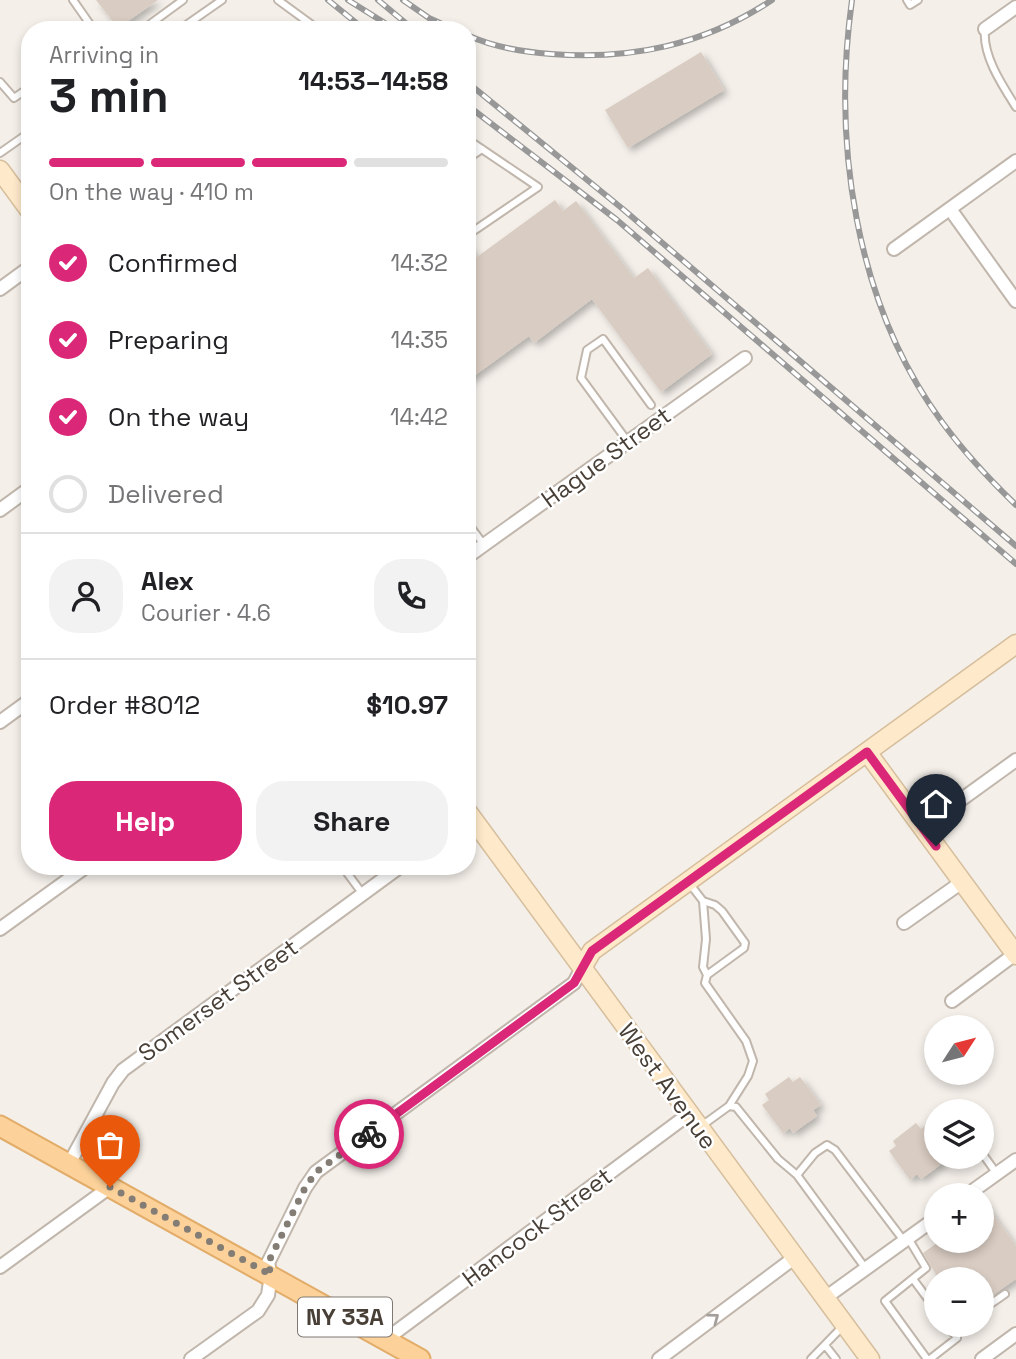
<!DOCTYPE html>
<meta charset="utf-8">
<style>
body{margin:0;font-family:"Space Grotesk",sans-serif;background:#f2f2f2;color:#202124;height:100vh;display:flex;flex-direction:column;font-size:26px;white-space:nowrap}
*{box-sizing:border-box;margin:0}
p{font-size:23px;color:#757577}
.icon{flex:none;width:38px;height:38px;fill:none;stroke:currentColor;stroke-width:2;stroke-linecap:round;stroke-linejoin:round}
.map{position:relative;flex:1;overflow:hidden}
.details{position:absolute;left:21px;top:21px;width:455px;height:854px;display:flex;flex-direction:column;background:#fff;border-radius:28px;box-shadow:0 4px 10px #0003}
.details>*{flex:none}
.needle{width:46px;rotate:54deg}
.controls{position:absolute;left:924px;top:1015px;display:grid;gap:14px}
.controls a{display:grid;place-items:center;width:70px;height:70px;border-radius:50%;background:#fff;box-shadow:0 4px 10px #0003;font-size:35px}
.pin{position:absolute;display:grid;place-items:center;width:60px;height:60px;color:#fff;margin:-72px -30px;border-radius:50% 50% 50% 0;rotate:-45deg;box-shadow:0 0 7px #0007}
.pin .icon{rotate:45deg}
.courier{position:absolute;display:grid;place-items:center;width:70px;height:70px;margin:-35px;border:5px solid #db2777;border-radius:50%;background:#fff;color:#222;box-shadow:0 2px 9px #0007}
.overview em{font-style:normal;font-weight:700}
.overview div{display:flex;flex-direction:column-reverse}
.overview{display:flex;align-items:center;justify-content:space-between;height:119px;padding:0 28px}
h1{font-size:46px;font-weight:700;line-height:52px}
.bar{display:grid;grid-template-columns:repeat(4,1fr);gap:10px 7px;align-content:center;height:84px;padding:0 28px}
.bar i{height:9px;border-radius:5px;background:#e0e0e0}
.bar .selected{background:#db2777}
.bar p{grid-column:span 4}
.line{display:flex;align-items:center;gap:18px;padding:0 28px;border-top:2px solid #e0e0e0}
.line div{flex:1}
.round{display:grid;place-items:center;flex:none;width:74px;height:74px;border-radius:28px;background:#f2f2f2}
ol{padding:0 28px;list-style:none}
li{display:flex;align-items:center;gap:21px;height:77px}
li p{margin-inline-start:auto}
li .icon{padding:7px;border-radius:50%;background:#db2777;color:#fff;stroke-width:4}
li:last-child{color:#757577}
li i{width:38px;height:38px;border:4px solid #e0e0e0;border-radius:50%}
.button{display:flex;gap:14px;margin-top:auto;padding:14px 28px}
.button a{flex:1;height:80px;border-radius:28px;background:#db2777;color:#fff;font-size:28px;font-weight:700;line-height:80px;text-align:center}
.button a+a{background:#f2f2f2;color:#202124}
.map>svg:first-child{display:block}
</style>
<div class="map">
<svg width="1016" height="1359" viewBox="0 0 1016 1359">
<defs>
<filter id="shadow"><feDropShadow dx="4" dy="4" stdDeviation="3.5" flood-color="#0004"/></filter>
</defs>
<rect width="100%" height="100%" fill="#f4efe9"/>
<!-- building -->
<path fill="#d9ccc2" filter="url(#shadow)" d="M 96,0 L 158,0 L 118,28 Z
M 701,52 L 724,90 L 628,148 L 605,110 Z
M 555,200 L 563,211 L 576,201 L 634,278 L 648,268 L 712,354 L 661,392 L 592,299 L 534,343 L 529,336 L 467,381 L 467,244 L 477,257 Z
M 789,1077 L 793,1082 L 800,1077 L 821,1105 L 813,1110 L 817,1116 L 793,1133 L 790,1128 L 783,1133 L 762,1105 L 769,1100 L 765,1094 Z
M 936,1117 L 936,1157 L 940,1157 L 944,1162 L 921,1179 L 917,1174 L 910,1180 L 889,1151 L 896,1146 L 893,1141 L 916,1123 L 921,1129 Z
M 982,1199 L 1016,1246 L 1016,1279 L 991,1296 L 982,1283 L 982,1279 L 939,1279 L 923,1253 L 940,1241 L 982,1241 Z"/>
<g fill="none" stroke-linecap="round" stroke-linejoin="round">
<defs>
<path id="lane" d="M 73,0 L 94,30
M 278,0 L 319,30
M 907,0 L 910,5 L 918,0
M 985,29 C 982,55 1002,85 1016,107
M 142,30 L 183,0
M 179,30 L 222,0
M 0,82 L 14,98 L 30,87
M 467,139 L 538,187 L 475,230 L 467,219
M 0,153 L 30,132
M 467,159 L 482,149
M 628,442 L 581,378 L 587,350 L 603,339 L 651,405
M 467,522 L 484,545
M 342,866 L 362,893
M 689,883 L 703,901 L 715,905 L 722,911 L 745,943 L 744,948 L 707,975 L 705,983 L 746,1041 L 753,1061 L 748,1076 L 729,1106 L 700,1127
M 703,901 L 706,939 L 703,967 L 707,975
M 729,1106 L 736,1107 L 778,1159 L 797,1175
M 982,1153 L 997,1174
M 908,1238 L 926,1268 L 885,1301 L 927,1359
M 866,1269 L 797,1175 L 815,1153 L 827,1145 L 835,1150 L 904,1241
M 913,1279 L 936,1310
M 982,1310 L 1005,1294
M 952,1332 L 961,1325
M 825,1345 L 836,1359
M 811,1359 L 843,1326
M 930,1359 L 957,1338 L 947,1325"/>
<path id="street" d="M 985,29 L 1016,7
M 950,209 L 1016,301
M 894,249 L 1016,161
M 0,289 L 30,267
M 0,510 L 30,488
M 467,557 L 745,358
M 0,722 L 30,700
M 922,828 L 1016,760
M 904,923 L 962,882
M 0,929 L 87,866
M 952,1001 L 1015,954
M 69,1164 L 113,1083 L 123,1070 L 401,866
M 967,1195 L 1016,1160
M 0,1267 L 110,1187
M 825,1298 L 936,1218
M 385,1340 L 689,1114
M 191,1359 L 258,1311 L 268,1295 L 271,1275 L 268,1263 L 305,1188 L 316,1172 L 574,983 L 582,968
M 659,1359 L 794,1258
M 982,1359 L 1016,1334"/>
<path id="secondary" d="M 0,170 L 30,211
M 867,752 L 1016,955
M 467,811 L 870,1359
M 582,968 L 592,951 L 1016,644"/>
<path id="primary" d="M 0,1126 L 420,1359"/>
</defs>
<!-- lane casing -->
<use href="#lane" stroke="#c0b6ac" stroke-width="10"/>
<!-- street casing -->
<use href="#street" stroke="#c0b6ac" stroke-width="16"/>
<!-- secondary casing -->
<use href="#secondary" stroke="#d6be9c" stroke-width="21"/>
<!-- primary casing -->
<use href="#primary" stroke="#e2ac69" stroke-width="23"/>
<!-- lane -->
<use href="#lane" stroke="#fff" stroke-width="6"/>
<!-- street -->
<use href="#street" stroke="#fff" stroke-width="12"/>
<!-- secondary -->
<use href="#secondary" stroke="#fee9ca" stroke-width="18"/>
<!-- primary -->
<use href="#primary" stroke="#fcd29a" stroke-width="19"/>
<defs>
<path id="rail" d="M 328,0 L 365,30
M 348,0 L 396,30
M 378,0 L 414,30
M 403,0 L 429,18 L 455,30
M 852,0 C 832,142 855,304 942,422 C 964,452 989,479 1016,505
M 467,35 C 493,47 523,52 551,54 C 632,60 704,45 772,0
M 467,82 L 624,210 L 1016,546
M 467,105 L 617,220 L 1016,564"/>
</defs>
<!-- rail casing -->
<use href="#rail" stroke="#989898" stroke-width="6"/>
<!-- rail -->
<use href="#rail" stroke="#fff" stroke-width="3.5" stroke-dasharray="10" stroke-linecap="butt"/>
</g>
<!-- one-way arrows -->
<defs><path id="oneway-chevron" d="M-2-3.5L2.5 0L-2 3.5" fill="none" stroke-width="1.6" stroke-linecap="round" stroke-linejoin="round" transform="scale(1.75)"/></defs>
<use stroke="#a49f9b" href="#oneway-chevron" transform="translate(714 1318) rotate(-37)"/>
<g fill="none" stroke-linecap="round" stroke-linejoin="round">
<!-- done -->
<path stroke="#847d75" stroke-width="7" stroke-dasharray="0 12.6" d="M 110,1187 L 271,1275 L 268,1263 L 305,1188 L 316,1172 L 369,1134"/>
<!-- route -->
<path stroke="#db2777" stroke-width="9" d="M 369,1134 L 574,983 L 592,951 L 867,752 L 936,846"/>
</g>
<g text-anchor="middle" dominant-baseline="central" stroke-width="5" stroke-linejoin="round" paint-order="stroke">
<!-- shield labels -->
<rect fill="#fff" stroke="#7f7973" stroke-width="2" x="298" y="1297.5" width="94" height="39" rx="5"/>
<g font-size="23" font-weight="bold" fill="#483f37">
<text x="345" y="1317">NY 33A</text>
</g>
<!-- street labels -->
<g font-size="24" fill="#483f37" stroke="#fff">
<text transform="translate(606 457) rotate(-36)">Hague Street</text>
<text transform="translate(218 1000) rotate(-36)">Somerset Street</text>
<text transform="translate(668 1086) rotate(54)">West Avenue</text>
<text transform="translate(537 1227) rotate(-37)">Hancock Street</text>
</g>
</g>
</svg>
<div class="controls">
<a><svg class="needle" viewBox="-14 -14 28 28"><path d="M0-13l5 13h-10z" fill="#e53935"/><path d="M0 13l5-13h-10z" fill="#757577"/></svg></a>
<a><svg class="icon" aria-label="layers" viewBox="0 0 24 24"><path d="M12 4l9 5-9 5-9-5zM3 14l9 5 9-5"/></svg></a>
<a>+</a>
<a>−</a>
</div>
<div class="pin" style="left:110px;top:1187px;background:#ea580c"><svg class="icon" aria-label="bag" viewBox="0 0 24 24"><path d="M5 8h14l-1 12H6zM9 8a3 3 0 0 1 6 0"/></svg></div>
<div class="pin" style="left:936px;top:846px;background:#1f2937"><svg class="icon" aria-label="home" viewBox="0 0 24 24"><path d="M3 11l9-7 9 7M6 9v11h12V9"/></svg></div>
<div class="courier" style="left:369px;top:1134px"><svg class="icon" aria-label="bike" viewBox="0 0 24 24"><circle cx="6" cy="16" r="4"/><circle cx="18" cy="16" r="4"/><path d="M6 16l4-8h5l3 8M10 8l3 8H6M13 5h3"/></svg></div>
<section class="details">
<div class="overview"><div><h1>3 min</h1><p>Arriving in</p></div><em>14:53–14:58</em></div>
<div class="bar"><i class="selected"></i><i class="selected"></i><i class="selected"></i><i></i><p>On the way · 410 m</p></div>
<ol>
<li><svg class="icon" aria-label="check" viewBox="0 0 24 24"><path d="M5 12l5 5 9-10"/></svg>Confirmed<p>14:32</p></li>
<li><svg class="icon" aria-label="check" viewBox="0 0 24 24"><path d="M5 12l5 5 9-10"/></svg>Preparing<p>14:35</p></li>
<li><svg class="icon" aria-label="check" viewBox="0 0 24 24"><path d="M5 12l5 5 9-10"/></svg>On the way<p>14:42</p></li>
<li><i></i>Delivered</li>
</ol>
<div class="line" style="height:126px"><a class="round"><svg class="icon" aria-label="person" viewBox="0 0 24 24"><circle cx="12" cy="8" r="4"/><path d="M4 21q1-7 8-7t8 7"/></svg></a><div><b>Alex</b><p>Courier · 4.6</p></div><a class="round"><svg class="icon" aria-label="phone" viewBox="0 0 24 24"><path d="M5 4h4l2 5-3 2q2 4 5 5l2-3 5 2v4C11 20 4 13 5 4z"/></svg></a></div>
<div class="line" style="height:91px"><div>Order #8012</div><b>$10.97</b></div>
<div class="button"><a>Help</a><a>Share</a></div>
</section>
</div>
